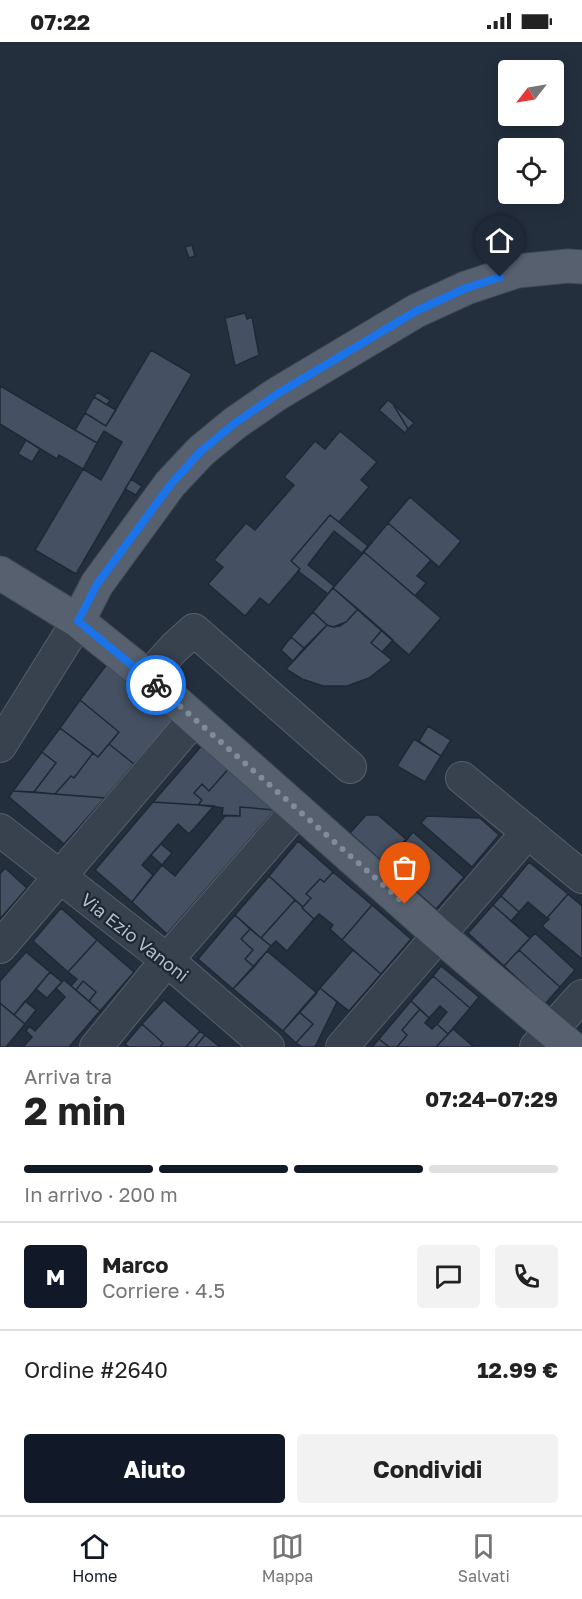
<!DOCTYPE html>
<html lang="it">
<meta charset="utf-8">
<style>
body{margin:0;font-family:"Golos Text",sans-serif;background:#f2f2f2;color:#222;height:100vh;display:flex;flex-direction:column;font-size:22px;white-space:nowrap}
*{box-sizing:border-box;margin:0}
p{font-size:20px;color:#767676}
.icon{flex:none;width:33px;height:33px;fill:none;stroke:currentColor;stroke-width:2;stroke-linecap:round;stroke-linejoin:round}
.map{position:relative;height:1005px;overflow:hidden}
.panel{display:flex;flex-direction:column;background:#fff;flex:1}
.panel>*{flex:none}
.needle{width:39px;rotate:239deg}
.controls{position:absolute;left:498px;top:18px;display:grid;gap:12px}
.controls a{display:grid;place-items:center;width:66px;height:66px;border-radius:6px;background:#fff;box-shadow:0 3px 15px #0003;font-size:30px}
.pin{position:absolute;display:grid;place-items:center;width:51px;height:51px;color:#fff;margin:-62px -26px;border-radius:50% 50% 50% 0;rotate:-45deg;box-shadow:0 0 6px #0007}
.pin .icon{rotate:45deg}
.courier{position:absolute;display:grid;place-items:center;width:60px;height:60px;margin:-30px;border:4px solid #1a73e8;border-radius:50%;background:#fff;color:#222;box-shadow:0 2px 8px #0007}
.head em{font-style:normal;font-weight:700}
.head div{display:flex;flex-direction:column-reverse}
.head{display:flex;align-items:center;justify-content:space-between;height:102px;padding:0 24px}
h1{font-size:39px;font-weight:700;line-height:45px}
.bar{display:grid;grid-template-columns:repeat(4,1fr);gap:9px 6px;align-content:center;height:72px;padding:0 24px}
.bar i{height:8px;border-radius:4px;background:#e0e0e0}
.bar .on{background:#111827}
.bar p{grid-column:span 4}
.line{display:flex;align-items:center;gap:15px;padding:0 24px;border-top:2px solid #e0e0e0}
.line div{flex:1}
.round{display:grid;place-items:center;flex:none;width:63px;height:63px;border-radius:6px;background:#f2f2f2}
.button{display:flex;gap:12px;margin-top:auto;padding:12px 24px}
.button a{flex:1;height:69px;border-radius:6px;background:#111827;color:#fff;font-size:24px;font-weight:700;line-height:69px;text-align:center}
.button a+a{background:#f2f2f2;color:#222}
.status{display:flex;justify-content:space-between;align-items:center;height:42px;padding:0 30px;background:#fff;direction:ltr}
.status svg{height:16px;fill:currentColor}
.tabs{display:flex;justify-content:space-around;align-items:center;height:84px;border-top:2px solid #e0e0e0;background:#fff;font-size:16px;color:#767676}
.tabs a{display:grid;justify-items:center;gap:3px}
.tabs .on{color:#111827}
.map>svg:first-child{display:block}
</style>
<div class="status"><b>07:22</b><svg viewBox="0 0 49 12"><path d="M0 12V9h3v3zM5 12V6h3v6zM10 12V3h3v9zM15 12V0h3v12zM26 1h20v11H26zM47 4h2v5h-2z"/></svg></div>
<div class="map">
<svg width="582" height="1005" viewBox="0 0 582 1005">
<rect width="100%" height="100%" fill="#242f3e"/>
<!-- building -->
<path fill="#455162" stroke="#1f2835" stroke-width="1.5" d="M 192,203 L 195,214 L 189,216 L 185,205 Z
M 245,271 L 247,277 L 252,275 L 259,313 L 235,324 L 225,276 Z
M 151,308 L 192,332 L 76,532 L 35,508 L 83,427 L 101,438 L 122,400 L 104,389 L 97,401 L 75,388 L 85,371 L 106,384 Z
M 0,344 L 97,401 L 83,427 L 59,413 L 57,417 L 0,382 Z
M 97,350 L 110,358 L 107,363 L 94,355 Z
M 94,355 L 116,368 L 106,384 L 85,371 Z
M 388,358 L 393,362 L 408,387 L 405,391 L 379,368 Z
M 393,362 L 414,381 L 408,387 Z
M 340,389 L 377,420 L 361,438 L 369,445 L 339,480 L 330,473 L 291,519 L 300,527 L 269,563 L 260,556 L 245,574 L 208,542 L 223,525 L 214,518 L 246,481 L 255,488 L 294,443 L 284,435 L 315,399 L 325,407 Z
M 26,398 L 40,407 L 32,420 L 18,412 Z
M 131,437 L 142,444 L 136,453 L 125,447 Z
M 410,455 L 461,499 L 439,525 L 388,481 Z
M 330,473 L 368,504 L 362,511 L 334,489 L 308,523 L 334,544 L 328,552 L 298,529 L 300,527 L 291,519 Z
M 388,481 L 431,518 L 417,534 L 426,541 L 415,554 L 364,510 Z
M 364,510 L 441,576 L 409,613 L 333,546 Z
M 333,546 L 358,567 L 346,580 L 333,585 L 327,583 L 313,570 Z
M 358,567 L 382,588 L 371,601 L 392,618 L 369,636 L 347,644 L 323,644 L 302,637 L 286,627 L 327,583 L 333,585 L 340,584 L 346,580 Z
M 313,570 L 327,583 L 304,606 L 291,595 Z
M 382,588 L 393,598 L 382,610 L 371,601 Z
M 291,595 L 304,606 L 293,619 L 281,608 Z
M 110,618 L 175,676 L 134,722 L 109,702 L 119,690 L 80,658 Z
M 80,658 L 119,690 L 98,715 L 60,686 Z
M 428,684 L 451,698 L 441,714 L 419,699 Z
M 60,686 L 93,711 L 74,736 L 71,734 L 55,752 L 34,750 L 56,721 L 42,710 Z
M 414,697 L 441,714 L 425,740 L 397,724 Z
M 204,701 L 231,724 L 209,749 L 202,742 L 194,751 L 202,758 L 198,763 L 153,760 Z
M 109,702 L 134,722 L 105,756 L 55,752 L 71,734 L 74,736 L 93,711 L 98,715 Z
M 42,710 L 56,721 L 34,750 L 13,749 Z
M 231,724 L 275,768 L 240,765 L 240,774 L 222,773 L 223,766 L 198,763 L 202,758 L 194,751 L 202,742 L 209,749 Z
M 13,749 L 55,752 L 105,756 L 64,802 L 9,755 Z
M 153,760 L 214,764 L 189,792 L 178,782 L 142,823 L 153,833 L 132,860 L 95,828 Z
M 240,765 L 275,768 L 167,892 L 132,860 L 162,823 L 175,834 L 225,774 L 240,774 Z
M 366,773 L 378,773 L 406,797 L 386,823 L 350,791 Z
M 427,774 L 480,776 L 499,793 L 472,825 L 421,781 Z
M 413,790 L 464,835 L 436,867 L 386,823 Z
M 298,799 L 333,830 L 324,840 L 320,837 L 306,852 L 311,856 L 303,865 L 269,834 Z
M 161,802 L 172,811 L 162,823 L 151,813 Z
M 529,820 L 568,852 L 547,876 L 528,860 L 519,870 L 501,854 Z
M 5,826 L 27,846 L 0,877 L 0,832 Z
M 333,830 L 372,863 L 342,898 L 330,887 L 333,883 L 319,872 L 314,877 L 302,866 L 311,856 L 306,852 L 320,837 L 324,840 Z
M 269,834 L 295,858 L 261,896 L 235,873 Z
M 568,852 L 582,864 L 582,917 L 542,884 L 549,877 L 547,876 Z
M 501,854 L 519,870 L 511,879 L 493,863 Z
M 295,858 L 303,865 L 302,866 L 314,877 L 287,909 L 276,899 L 271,904 L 261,896 Z
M 372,863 L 411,897 L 381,932 L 342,898 Z
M 493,863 L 530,896 L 504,924 L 468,891 Z
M 61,866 L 97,898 L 68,930 L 33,899 Z
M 235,873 L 250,887 L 241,897 L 253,908 L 245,917 L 254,925 L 233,947 L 198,917 Z
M 250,887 L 271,904 L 254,925 L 245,917 L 253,908 L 241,897 Z
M 535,891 L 575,928 L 560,945 L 519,908 Z
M 97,898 L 134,930 L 100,969 L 89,959 L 96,950 L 83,939 L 76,948 L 71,944 L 77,937 L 68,930 Z
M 353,908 L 381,932 L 349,969 L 320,946 Z
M 519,908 L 560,945 L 545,962 L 504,924 Z
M 267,909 L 317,951 L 283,989 L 233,947 Z
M 26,910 L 50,930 L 14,973 L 0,961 L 0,939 Z
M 441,924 L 479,955 L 470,966 L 433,934 Z
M 50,930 L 62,940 L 47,956 L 36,947 Z
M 433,934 L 470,966 L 448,992 L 437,982 L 447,970 L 440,964 L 429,976 L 411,959 Z
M 64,938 L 100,969 L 69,1005 L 23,1005 L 32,995 L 26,989 L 29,984 L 35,989 L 65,955 L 56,946 Z
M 83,939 L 96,950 L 89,959 L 76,948 Z
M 320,946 L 337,960 L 315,1005 L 302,1005 L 296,1001 L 313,982 L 299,970 Z
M 164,958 L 200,989 L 186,1005 L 160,1005 L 163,1001 L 142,982 Z
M 25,959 L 36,968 L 25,982 L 14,973 Z
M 411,959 L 420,967 L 402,988 L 407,993 L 397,1005 L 389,1005 L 379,997 Z
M 0,961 L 25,982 L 6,1005 L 0,1005 Z
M 420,967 L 429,976 L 425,981 L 432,987 L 437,982 L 448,992 L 436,1005 L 397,1005 L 407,993 L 402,988 Z
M 299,970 L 313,982 L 296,1001 L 283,989 Z
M 142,982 L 163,1001 L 160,1005 L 129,1005 L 125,1002 Z
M 453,987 L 474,1005 L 436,1005 Z
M 200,989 L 205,993 L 195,1005 L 186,1005 Z
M 205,993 L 220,1005 L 195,1005 Z
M 379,997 L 389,1005 L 372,1005 Z"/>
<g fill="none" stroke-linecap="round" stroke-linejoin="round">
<defs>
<path id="minor" d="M 148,635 L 174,606 L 194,588 L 350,725
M 0,704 L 78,579
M 462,736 L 582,835
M 0,788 L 167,918 L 268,1005
M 0,905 L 195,676
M 96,1005 L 167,918 L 297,768
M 342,1005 L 528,790
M 536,1005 L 582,954"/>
<path id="major" d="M 0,531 L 78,579 L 148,635 L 440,894 L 571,1005
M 78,579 L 97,542 L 170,442 L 201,409 L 235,381 L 277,352 L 416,269 L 466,246 L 517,229 L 568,224 L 582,225"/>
</defs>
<!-- minor casing -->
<use href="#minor" stroke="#565f6c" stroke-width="34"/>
<!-- major casing -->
<use href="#major" stroke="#414a57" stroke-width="35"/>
<!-- minor -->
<use href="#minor" stroke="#38414e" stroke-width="32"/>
<!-- major -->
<use href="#major" stroke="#56606e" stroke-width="33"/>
</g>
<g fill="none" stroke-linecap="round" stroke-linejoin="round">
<!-- done -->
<path stroke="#828b98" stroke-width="6" stroke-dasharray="0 10.8" d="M 156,643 L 405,862"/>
<!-- route -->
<path stroke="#1a73e8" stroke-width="8" d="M 156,643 L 78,579 L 97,542 L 171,442 L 201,409 L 235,381 L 277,352 L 416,269 L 466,246 L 500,235"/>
</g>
<g text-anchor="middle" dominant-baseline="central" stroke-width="4.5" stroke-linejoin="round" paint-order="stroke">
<!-- street labels -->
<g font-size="18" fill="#b4bcc9" stroke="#1d2633">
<text transform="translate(135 895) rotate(38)">Via Ezio Vanoni</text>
</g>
</g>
</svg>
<div class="controls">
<a><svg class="needle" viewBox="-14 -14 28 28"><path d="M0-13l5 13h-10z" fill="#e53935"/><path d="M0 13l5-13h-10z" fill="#767676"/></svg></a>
<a><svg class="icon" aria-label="locate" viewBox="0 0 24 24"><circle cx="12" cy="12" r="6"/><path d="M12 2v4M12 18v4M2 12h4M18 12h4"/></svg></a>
</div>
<div class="pin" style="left:405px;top:862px;background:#ea580c"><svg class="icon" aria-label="bag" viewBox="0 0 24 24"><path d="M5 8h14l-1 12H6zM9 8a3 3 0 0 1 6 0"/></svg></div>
<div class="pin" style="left:500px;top:235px;background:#1f2937"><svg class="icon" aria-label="home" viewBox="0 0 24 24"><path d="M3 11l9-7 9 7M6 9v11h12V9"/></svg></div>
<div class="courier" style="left:156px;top:643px"><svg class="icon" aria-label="bike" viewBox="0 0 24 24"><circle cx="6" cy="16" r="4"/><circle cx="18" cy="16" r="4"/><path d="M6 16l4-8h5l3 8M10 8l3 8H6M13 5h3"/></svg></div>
</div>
<section class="panel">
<div class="head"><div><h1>2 min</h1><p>Arriva tra</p></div><em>07:24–07:29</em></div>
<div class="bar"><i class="on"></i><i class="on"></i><i class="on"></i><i></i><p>In arrivo · 200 m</p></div>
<div class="line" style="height:108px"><b class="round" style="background:#111827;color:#fff">M</b><div><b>Marco</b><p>Corriere · 4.5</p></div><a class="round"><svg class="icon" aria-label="chat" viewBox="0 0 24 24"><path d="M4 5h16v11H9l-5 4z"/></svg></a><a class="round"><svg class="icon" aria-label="phone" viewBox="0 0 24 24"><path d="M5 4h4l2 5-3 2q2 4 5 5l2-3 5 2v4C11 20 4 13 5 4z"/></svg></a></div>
<div class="line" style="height:78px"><div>Ordine #2640</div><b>12.99 €</b></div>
<div class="button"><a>Aiuto</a><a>Condividi</a></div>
</section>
<nav class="tabs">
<a class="on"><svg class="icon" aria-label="home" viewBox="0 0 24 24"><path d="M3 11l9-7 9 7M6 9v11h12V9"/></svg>Home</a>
<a><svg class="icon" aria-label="map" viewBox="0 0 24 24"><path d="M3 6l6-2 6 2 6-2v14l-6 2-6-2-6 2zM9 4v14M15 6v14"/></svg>Mappa</a>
<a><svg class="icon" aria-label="saved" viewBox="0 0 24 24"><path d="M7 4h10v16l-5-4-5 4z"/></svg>Salvati</a>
</nav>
